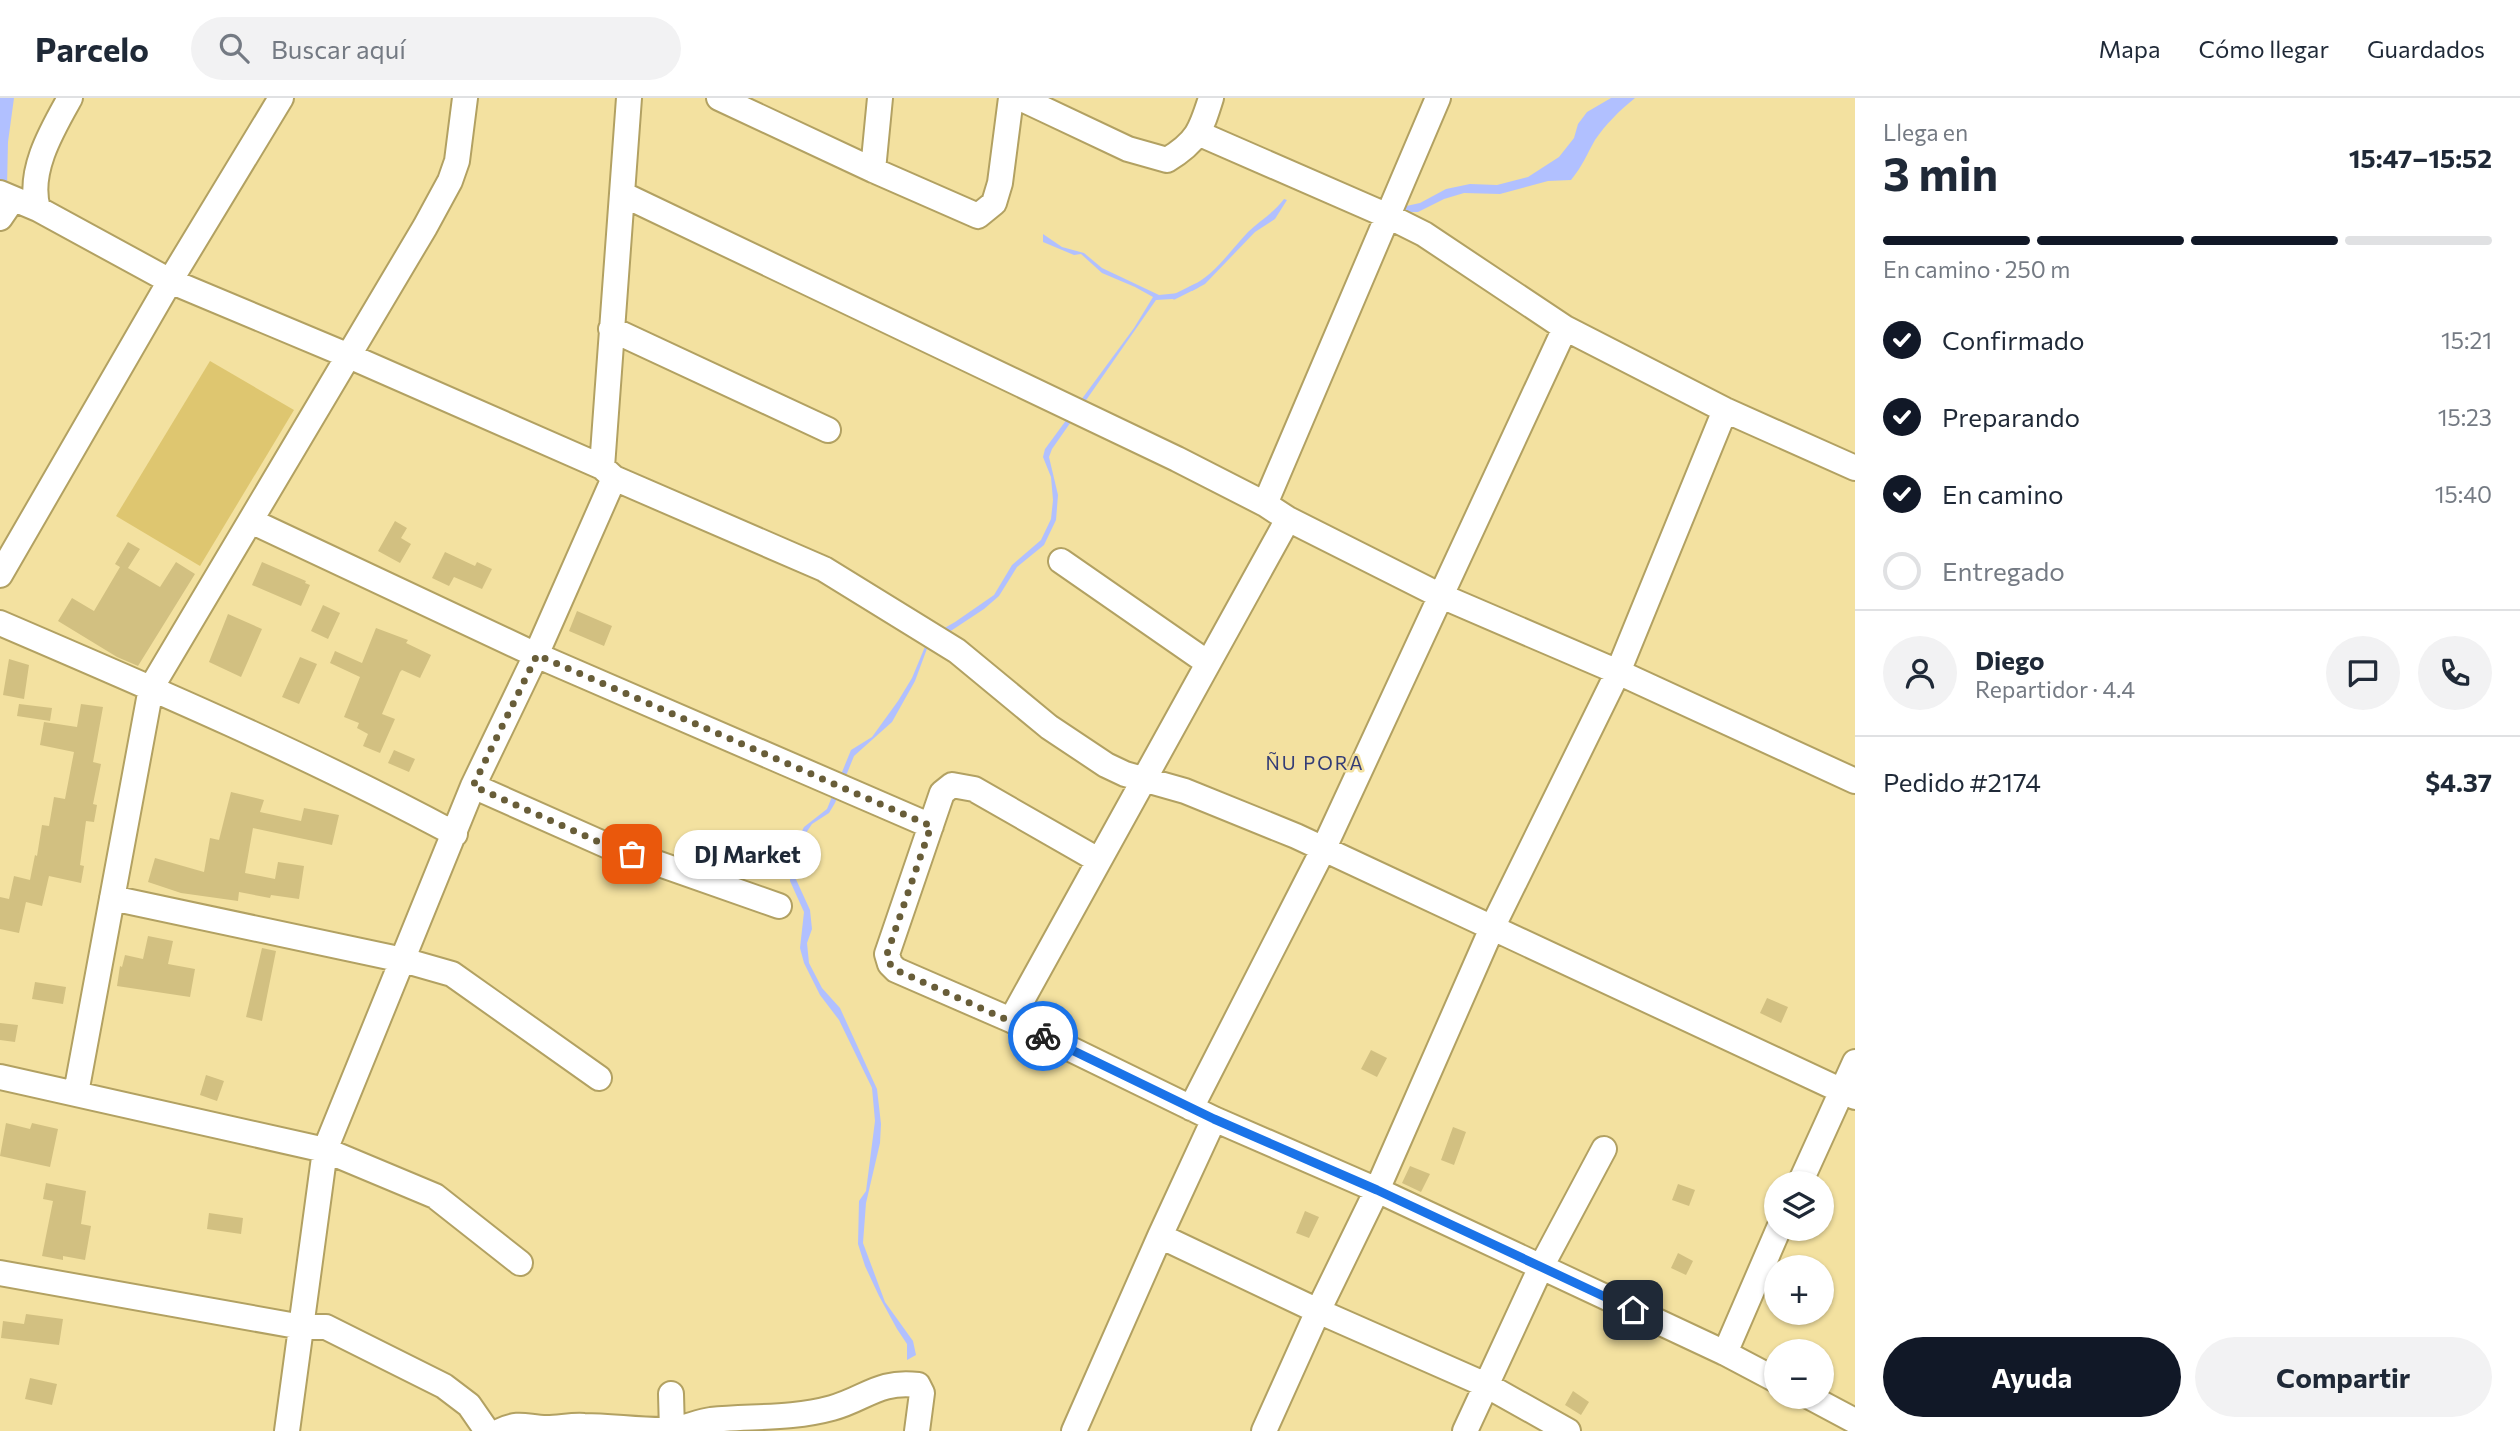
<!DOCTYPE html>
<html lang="es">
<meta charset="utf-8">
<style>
body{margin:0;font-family:Commissioner,sans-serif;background:#f2f2f3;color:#1f2937;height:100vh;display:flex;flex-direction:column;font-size:26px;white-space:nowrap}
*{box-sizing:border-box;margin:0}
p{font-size:23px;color:#747a83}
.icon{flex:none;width:38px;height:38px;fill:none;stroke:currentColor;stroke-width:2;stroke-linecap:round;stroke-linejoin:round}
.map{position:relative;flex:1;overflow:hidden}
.panel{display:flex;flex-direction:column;background:#fff;width:665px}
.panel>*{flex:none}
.buttons{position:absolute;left:1764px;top:1073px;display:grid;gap:14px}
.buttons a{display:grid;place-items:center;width:70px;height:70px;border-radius:50%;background:#fff;box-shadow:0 2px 5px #0004;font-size:35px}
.pin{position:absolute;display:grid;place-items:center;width:60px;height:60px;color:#fff;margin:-30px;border-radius:14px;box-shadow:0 4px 10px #0006}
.courier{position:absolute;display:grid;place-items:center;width:70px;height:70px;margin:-35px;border:5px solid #1a73e8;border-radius:50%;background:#fff;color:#222;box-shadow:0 2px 9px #0007}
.bubble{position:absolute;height:49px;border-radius:24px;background:#fff;box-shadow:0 2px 5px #0004;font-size:23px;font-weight:700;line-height:49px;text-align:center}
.summary em{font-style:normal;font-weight:700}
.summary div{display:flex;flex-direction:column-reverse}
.summary{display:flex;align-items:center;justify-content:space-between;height:119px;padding:0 28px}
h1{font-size:46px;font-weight:700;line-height:52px}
.bar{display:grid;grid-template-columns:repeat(4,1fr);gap:10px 7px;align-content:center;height:84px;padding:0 28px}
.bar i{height:9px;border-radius:5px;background:#e0e1e3}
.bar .selected{background:#111827}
.bar p{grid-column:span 4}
.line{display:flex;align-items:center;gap:18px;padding:0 28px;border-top:2px solid #e0e1e3}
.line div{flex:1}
.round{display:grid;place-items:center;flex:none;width:74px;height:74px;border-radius:37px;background:#f2f2f3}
ol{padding:0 28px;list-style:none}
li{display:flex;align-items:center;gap:21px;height:77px}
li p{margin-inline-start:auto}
li .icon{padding:7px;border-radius:50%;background:#111827;color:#fff;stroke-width:4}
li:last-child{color:#747a83}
li i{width:38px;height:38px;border:4px solid #e0e1e3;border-radius:50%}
.cta{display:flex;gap:14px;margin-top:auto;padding:14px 28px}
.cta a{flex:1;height:80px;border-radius:42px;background:#111827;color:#fff;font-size:28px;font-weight:700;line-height:80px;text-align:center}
.cta a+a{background:#f2f2f3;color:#1f2937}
header{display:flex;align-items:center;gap:42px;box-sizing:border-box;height:98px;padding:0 35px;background:#fff;border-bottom:2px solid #e0e1e3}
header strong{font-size:33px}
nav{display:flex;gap:38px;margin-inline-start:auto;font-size:24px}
.search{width:490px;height:63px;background:#f2f2f3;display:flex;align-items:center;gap:18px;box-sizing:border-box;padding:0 24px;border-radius:38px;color:#747a83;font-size:26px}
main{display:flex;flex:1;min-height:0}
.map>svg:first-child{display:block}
</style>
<header>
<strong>Parcelo</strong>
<div class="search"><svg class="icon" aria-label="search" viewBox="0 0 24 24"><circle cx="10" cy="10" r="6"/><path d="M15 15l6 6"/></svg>Buscar aquí</div>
<nav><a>Mapa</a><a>Cómo llegar</a><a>Guardados</a></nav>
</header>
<main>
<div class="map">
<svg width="1855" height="1333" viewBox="0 0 1855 1333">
<rect width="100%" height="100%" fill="#f3e1a0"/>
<!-- green -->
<path fill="#dec670" d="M 210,263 L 294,312 L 200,468 L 116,418 Z"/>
<!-- water -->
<path fill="#b1c0ff" d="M 0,0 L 14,0 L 8,44 L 7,88 L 0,85 Z
M 1611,0 L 1635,0 C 1620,12 1605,27 1595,42 C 1587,56 1582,69 1571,82 L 1548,83 L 1500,96 L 1464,95 L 1444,101 L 1418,114 L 1397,114 L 1397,110 L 1420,105 L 1446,91 L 1470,86 L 1497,87 L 1528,79 L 1559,59 L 1574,40 L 1578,26 L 1587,14 Z
M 1284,101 L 1287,102 L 1275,121 L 1255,134 L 1205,186 L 1192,193 L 1189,189 C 1213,179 1230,153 1248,134 C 1260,122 1274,115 1284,101 Z
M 1043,136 L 1062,149 L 1084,155 L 1102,170 L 1159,197 L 1179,195 L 1181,198 L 1172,201 L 1156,202 L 1052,351 L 1049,359 L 1058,397 L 1056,422 L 1044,447 L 1017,469 L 999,498 L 984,511 L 928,548 L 915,583 L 892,624 L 854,658 L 835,705 L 829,715 L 812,726 L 796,750 L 794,777 L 810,812 L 812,831 L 807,845 L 809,865 L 822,890 L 840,910 L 877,991 L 881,1026 L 880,1045 L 866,1105 L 863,1145 L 885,1204 L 913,1243 L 916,1257 L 907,1262 L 907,1246 L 897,1231 L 879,1198 L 865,1168 L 858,1146 L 859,1103 L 866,1093 L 875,1023 L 872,990 L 839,922 L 820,897 L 804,865 L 800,850 L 804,814 L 790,783 L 792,753 L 804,729 L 827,711 L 851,652 L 872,639 L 898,603 L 912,580 L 929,539 L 955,524 L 994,497 L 1012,467 L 1041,442 L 1051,421 L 1053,402 L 1051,379 L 1043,359 L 1045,351 L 1134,230 L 1153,199 L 1135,189 L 1102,175 L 1081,156 L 1074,157 L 1043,144 Z"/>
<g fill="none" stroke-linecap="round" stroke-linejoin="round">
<!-- stream -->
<path stroke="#b1c0ff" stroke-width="5" d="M 1174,199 L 1196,188"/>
</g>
<!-- building -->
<path fill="#d2c081" d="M 395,423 L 407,430 L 401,440 L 411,446 L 400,465 L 378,453 Z
M 128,444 L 140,451 L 128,470 L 160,489 L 176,464 L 195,476 L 138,568 L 117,559 L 58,523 L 72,500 L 94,513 L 120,469 L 115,466 Z
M 445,454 L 475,468 L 477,464 L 492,471 L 482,491 L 454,479 L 449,488 L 432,480 Z
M 262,464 L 306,483 L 305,485 L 310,487 L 301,508 L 252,487 Z
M 323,507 L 340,515 L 328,541 L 311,533 Z
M 577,513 L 612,528 L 604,548 L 569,533 Z
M 228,516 L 262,531 L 241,579 L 209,564 Z
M 376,530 L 408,542 L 406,545 L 431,557 L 420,580 L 402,572 L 400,574 L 382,616 L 395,621 L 380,655 L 363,648 L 368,636 L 357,630 L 359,625 L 344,619 L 360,579 L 330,565 L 335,553 L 362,565 Z
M 300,559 L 317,566 L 299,606 L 282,599 Z
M 9,561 L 29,567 L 24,601 L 3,597 Z
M 19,606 L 52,610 L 50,623 L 17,618 Z
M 81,606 L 103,609 L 93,664 L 101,666 L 93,706 L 97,707 L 94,724 L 86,723 L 80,767 L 84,768 L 81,785 L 49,778 L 42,808 L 26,804 L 19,835 L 0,831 L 0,799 L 9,801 L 14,778 L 30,782 L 35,757 L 37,758 L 42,727 L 49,728 L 54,699 L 65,701 L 74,654 L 40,647 L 44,624 L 77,629 Z
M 394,652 L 415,661 L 409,674 L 388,665 Z
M 231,694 L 264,702 L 260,714 L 301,723 L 304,710 L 339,717 L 332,747 L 253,730 L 245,775 L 275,781 L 278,764 L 304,768 L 299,801 L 271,797 L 270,800 L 239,794 L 238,803 L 181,795 L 148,784 L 155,760 L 204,774 L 210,740 L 219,742 Z
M 148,838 L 173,843 L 168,866 L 195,871 L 190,899 L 117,888 L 120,868 L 122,869 L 125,857 L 143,861 Z
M 262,850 L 276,853 L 262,923 L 246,919 Z
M 35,884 L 66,889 L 63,906 L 32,901 Z
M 1767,900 L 1788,909 L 1781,925 L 1760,915 Z
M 0,925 L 18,927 L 15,944 L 0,942 Z
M 1371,952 L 1387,960 L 1377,979 L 1361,971 Z
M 206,977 L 224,983 L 217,1003 L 200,997 Z
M 6,1025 L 30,1031 L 32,1025 L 58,1031 L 50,1069 L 0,1058 Z
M 1453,1029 L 1466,1034 L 1454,1067 L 1441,1062 Z
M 1410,1068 L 1430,1076 L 1421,1094 L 1402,1085 Z
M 46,1085 L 86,1093 L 81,1126 L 91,1128 L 85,1162 L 63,1158 L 63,1162 L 42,1158 L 53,1103 L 43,1101 Z
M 1678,1086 L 1695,1092 L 1689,1108 L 1672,1102 Z
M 1305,1113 L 1319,1119 L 1309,1140 L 1296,1135 Z
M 209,1115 L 243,1120 L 241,1136 L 207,1131 Z
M 1678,1155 L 1693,1163 L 1686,1177 L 1671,1170 Z
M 26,1216 L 63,1221 L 59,1247 L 1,1240 L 3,1223 L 24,1226 Z
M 30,1280 L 57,1286 L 52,1307 L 25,1301 Z
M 1573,1293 L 1589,1304 L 1581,1317 L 1565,1307 Z"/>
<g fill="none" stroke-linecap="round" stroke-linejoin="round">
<defs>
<path id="minor" d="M 719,0 L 873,72 L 978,118 L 994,105 L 1000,85 L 1011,0
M 1020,0 L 1128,51 L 1167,62 C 1197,44 1201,32 1211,0
M 1200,36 L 1388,118 L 1424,136 L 1565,230 L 1725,312 L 1855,370
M 873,72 L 880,0
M 0,95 L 38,111 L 170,183 L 349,258 L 602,369 L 614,380 L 824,471 L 957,553 L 1049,629 L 1106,667 L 1125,676 L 1185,693 L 1296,738 L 1855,999
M 622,96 L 1177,361 L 1265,406 L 1288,421 L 1439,497 L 1618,574 L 1855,683
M 38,111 C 27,74 52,32 70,0
M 0,120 L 13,101
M 611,231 L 828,332
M 602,369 L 629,0
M 1265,406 L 1438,0
M 1288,421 L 1011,922 L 1214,1021 L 1377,1092 L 1725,1255 L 1776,1282
M 251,423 L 536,557 L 931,728
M 1061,463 L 1208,565
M 0,477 L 170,183 L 281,0
M 0,525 C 154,591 308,657 455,736
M 473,688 L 608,748 L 779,808
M 112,800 L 403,862 L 452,876 L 599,980
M 1011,922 L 896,872 L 890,866 L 887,856 L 942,695 L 952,687 L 974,691 L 1098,762
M 0,979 L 325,1052 L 435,1098 L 520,1165
M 76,995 L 151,590 L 425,129 L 450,83 L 457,63 L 465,0
M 1191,1010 L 1323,752 L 1565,230
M 1800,1085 L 1855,964
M 1160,1138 L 1318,1213 L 1486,1287 L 1568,1333
M 0,1175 L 302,1229 L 326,1229 L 444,1288 L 469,1307 L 487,1333
M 1725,1255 L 1779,1130
M 671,1296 L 672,1333
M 1808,1298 L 1855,1323
M 287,1333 L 325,1052 L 473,688 L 536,557 L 614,380
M 500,1333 C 520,1323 527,1330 547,1330 C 559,1330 572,1327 584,1328 C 612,1328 641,1333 669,1332 C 683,1331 697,1324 711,1322 C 751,1318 792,1321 832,1310 C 865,1301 879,1282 918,1287 L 922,1295 L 917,1333
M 1074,1333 L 1160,1138 L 1214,1021
M 1264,1333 L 1318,1213 L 1377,1092 L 1492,830 L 1618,574 L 1725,312
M 1465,1333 L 1541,1169 L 1604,1051"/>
</defs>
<!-- minor casing -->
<use href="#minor" stroke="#b2a162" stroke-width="28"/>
<!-- minor -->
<use href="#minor" stroke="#fff" stroke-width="24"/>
</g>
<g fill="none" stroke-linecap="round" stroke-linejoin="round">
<!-- done -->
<path stroke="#685d38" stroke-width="7" stroke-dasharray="0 12.6" d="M 632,756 L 608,748 L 473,688 L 537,557 L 931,728 L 887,856 L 890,866 L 896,872 L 1043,938"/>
<!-- route -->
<path stroke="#1a73e8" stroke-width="9" d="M 1043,938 L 1214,1021 L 1377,1092 L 1633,1212"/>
</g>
<g text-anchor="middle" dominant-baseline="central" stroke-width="5" stroke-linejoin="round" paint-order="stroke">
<!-- neighbourhood labels -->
<g font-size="19" letter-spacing="2" fill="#333c76" stroke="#f3e1a0">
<text x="1315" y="664">ÑU PORA</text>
</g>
</g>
</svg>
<div class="buttons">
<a><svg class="icon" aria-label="layers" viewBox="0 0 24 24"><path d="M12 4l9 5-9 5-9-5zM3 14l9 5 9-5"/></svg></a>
<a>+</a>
<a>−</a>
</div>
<div class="pin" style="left:632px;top:756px;background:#ea580c"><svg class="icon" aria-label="bag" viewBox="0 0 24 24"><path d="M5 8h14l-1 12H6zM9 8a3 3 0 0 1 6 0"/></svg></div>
<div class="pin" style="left:1633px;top:1212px;background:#1f2937"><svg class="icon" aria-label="home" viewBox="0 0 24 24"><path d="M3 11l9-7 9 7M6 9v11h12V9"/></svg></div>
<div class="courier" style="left:1043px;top:938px"><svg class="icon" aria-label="bike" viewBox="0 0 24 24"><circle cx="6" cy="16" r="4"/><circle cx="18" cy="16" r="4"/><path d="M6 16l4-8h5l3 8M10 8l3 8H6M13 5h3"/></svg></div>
<div class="bubble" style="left:674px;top:732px;width:147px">DJ Market</div>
</div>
<section class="panel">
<div class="summary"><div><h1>3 min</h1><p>Llega en</p></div><em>15:47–15:52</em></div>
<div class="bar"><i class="selected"></i><i class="selected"></i><i class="selected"></i><i></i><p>En camino · 250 m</p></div>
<ol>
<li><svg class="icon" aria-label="check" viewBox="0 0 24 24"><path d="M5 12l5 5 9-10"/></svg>Confirmado<p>15:21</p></li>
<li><svg class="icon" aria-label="check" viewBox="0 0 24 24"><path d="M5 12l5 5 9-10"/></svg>Preparando<p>15:23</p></li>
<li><svg class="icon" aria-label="check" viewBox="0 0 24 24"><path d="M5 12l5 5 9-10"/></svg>En camino<p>15:40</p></li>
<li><i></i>Entregado</li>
</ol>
<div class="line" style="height:126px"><a class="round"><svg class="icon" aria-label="person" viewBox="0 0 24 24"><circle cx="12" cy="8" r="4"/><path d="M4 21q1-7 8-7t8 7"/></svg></a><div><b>Diego</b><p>Repartidor · 4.4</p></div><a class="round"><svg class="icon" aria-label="chat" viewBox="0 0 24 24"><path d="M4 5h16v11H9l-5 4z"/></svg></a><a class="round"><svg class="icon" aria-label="phone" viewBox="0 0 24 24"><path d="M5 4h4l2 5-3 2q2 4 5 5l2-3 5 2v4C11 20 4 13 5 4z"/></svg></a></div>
<div class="line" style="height:91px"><div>Pedido #2174</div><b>$4.37</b></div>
<div class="cta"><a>Ayuda</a><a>Compartir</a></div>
</section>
</main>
